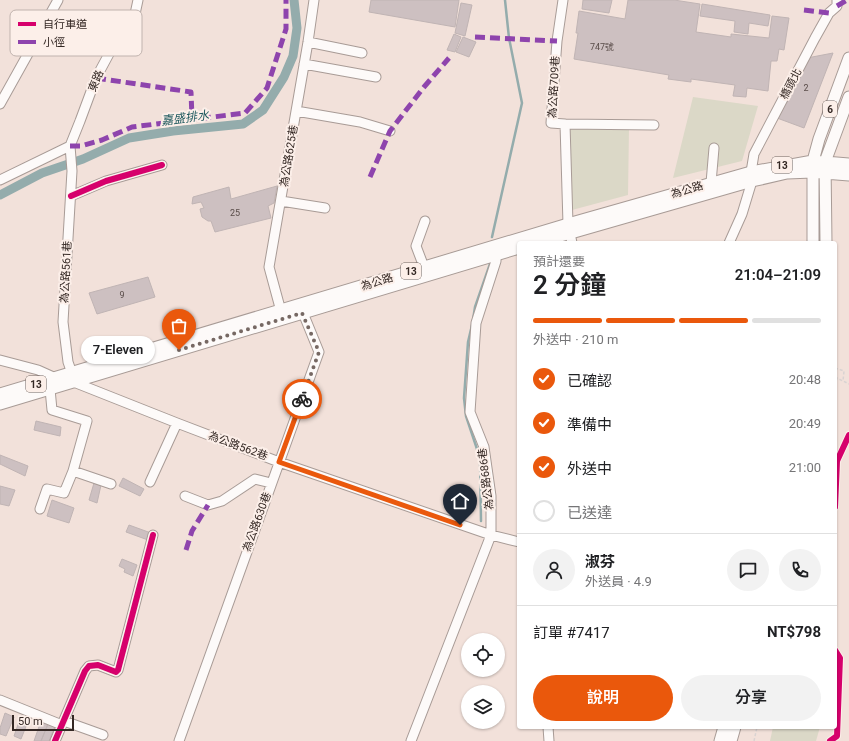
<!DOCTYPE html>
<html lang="zh-TW">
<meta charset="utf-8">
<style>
body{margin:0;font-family:Roboto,"Noto Sans TC",sans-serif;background:#f2f2f2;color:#202124;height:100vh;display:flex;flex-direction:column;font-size:15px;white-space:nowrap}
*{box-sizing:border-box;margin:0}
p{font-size:13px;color:#757577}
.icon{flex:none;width:22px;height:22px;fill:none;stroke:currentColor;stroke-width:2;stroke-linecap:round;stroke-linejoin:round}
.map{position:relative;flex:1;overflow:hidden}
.sheet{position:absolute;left:517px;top:241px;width:320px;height:488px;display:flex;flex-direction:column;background:#fff;border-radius:4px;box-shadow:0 1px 3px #0004}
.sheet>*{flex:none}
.buttons{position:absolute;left:461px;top:633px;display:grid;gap:8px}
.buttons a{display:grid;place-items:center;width:44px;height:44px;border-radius:50%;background:#fff;box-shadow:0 1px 3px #0004;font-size:20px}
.scale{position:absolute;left:12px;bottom:10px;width:62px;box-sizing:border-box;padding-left:4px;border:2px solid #332723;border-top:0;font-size:11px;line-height:14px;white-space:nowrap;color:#332723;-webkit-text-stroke:3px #fcefe9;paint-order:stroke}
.pin{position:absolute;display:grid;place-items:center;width:34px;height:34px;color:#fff;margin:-41px -17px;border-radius:50% 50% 50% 0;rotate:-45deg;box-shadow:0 0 4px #0007}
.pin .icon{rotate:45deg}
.courier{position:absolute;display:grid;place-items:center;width:40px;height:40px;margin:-20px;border:3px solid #ea580c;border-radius:50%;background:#fff;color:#222;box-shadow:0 1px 5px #0007}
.bubble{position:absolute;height:28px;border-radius:14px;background:#fff;box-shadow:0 1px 3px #0004;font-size:13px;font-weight:600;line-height:28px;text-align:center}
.head em{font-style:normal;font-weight:600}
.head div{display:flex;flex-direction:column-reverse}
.head{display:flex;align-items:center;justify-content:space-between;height:68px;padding:0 16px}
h1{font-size:26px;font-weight:600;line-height:30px}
.bar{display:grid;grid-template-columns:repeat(4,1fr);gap:6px 4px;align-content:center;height:48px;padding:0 16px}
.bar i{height:5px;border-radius:3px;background:#e0e0e0}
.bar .selected{background:#ea580c}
.bar p{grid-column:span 4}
.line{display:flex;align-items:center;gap:10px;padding:0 16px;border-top:1px solid #e0e0e0}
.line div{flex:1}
.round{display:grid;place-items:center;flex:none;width:42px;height:42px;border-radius:21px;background:#f2f2f2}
ol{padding:0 16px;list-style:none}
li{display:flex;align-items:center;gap:12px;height:44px}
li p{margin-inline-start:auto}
li .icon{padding:4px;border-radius:50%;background:#ea580c;color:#fff;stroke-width:4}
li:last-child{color:#757577}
li i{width:22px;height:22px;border:2px solid #e0e0e0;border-radius:50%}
.cta{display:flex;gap:8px;margin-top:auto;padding:8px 16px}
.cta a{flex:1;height:46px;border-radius:24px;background:#ea580c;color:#fff;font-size:16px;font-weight:600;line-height:46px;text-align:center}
.cta a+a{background:#f2f2f2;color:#202124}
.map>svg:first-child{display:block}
</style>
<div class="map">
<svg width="849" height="741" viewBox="0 0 849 741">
<rect width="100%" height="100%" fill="#f2e1da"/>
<!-- green -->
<path fill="#dbd8c7" d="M 693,97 L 758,106 L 742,161 L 673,178 Z
M 570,128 L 629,128 L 628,195 L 572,210 Z
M 773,727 L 820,727 L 816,741 L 770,741 Z"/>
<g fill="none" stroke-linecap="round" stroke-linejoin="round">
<!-- stream -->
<path stroke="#94acac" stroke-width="2.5" d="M 492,237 L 522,103 L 509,38 L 505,0
M 473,320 L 475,307 L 491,261
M 472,325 L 468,342 L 464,398 L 466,416 L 480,458 L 481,521"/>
<!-- canal -->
<path stroke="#94acac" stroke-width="9" d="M 0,195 L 42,173 L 83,159 L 129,138 L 173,131 L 243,124 L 263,110 L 284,77 L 293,56 L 297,28 L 294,0"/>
</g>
<!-- building -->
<path fill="#cdc0c1" stroke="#c0b4b4" d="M 371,0 L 459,0 L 455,27 L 369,12 Z
M 583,0 L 612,0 L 609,13 L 582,9 Z
M 628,0 L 674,0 L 700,4 L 696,32 L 731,37 L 731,34 L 769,38 L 772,16 L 789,18 L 784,50 L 779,49 L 777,61 L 771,61 L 768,91 L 747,88 L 746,97 L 733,96 L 735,85 L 691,79 L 691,82 L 668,79 L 669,75 L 574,59 L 578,33 L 576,33 L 579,11 L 625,19 Z
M 461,3 L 472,5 L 465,36 L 455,33 Z
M 702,4 L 770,15 L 768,26 L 749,23 L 748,34 L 734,32 L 735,21 L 700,16 Z
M 454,34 L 461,37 L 455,52 L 447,50 Z
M 463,37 L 476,42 L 469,57 L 456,52 Z
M 833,53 L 804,128 L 777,118 L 807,58 Z
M 277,186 L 274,203 L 268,206 L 271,218 L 215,232 L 211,221 L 208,221 L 202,217 L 200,209 L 204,208 L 201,202 L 192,204 L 193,197 L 229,187 L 231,199 Z
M 148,277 L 155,297 L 97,314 L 89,293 Z
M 36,421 L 61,427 L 60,436 L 34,430 Z
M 0,455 L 28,466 L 25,476 L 0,464 Z
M 123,478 L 144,489 L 140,496 L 119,486 Z
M 94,483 L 101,485 L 97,503 L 89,500 Z
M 0,486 L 15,490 L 9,506 L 0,504 Z
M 52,500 L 74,508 L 69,523 L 47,516 Z
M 129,525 L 151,533 L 148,540 L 126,532 Z
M 122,559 L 137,565 L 133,576 L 124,572 L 125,569 L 119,566 Z
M 5,713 L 14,717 L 6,736 L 0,734 L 0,728 Z
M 21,716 L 29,719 L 21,739 L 14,736 Z
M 41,721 L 48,724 L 41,741 L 34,741 Z
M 48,724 L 55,726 L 49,741 L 41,741 Z"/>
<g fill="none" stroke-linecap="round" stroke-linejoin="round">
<defs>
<path id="minor" d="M 563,0 L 557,41 L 551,123 L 565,124 L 568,224 L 572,243
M 308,42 L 362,53
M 304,64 L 376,77
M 0,104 L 58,0
M 296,111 L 360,122 L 390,131
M 565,124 L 654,125
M 0,180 L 70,146
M 713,190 L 711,183 L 714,148
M 71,196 L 106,181 L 162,165
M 281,201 L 325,208
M 729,243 L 742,214 L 752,181 L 751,172 L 754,154 L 815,38 L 829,13 L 837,6 L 837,0
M 424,267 L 416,246 L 425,221
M 282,315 L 269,267 L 308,42 L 314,0
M 0,360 L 38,370 L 58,379
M 74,379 L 68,362 L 63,322 L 72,171 L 70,146 L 80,121 L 96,78 L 110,52 L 132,28 L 138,0
M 71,381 L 177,423 L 279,462 L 491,535 L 519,542
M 73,471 L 111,484
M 150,482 L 177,423
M 185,496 L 208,505 L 222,501 L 255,479 L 271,483
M 40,509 L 47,489 L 64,493 L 73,471 L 87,421 L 52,410 L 50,389
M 0,700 L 62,725
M 64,721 L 103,735
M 548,727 L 549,741
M 55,741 L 85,671 L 89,666 L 98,665 L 116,672 L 118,670 L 153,535
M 179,741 L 319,352 L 301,308
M 411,741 L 491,535 L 491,496 L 484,447 L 470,412 L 476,323 L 496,261 L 496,250"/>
<path id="major" d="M 536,243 L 752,181 L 787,173 L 812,172 L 849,175
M 813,243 L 813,161 L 819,139 L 849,58
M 826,243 L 825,162 L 849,97
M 0,394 L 568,224 L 751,172 L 813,161 L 849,164
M 0,404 L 519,248
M 720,741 L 724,727
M 731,741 L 735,727"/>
</defs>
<!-- minor casing -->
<use href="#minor" stroke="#a89b96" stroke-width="11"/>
<!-- major casing -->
<use href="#major" stroke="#a89b96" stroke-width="13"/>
<!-- path -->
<path stroke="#d9d3d2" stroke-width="1.5" stroke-dasharray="3 2" stroke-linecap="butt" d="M 835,368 L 844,371 L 843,381
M 835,385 L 837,378 L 849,384
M 754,741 L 757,727"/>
<!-- minor -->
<use href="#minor" stroke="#fdfaf9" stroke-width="9"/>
<!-- major -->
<use href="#major" stroke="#fdfaf9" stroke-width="11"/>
<!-- quiet -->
<path stroke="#8e44ad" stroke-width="5" stroke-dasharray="10 5" stroke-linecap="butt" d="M 837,6 L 847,0
M 804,10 L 829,13
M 475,37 L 557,41
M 96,78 L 191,92 L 192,118
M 70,146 L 81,146 L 102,140 L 132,127 L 245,113 L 267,88 L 286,29 L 286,0
M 370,177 L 390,131 L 424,87 L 449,58
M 186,550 L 192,531 L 208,505"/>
<defs>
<path id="cycleway" d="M 71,196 L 106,181 L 162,165
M 835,507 L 837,461 L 849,435
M 55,741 L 85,671 L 89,666 L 98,665 L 116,672 L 118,670 L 153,535
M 830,741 L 837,736 L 840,658 L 835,650"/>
</defs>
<!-- cycleway casing -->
<use href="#cycleway" stroke="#fcefe9" stroke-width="8"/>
<!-- cycleway -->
<use href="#cycleway" stroke="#d6006c" stroke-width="6"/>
</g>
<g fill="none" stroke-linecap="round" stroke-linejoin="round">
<!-- done -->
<path stroke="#766863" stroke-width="4" stroke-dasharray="0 7.2" d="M 179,350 L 302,313 L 319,352 L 302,399"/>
<!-- route -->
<path stroke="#ea580c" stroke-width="5" d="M 302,399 L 279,462 L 460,525"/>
</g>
<g text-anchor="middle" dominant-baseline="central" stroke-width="4" stroke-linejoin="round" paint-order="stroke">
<!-- number labels -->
<g font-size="9" fill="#5a4d4a">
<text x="602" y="47">747號</text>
<text x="806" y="88">2</text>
<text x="235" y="213">25</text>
<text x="122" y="295">9</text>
</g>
<!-- shield labels -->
<g fill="#fcefe9" stroke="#6f635e" stroke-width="1">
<rect x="823" y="101" width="14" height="16" rx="3"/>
<rect x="772" y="157" width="20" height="16" rx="3"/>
<rect x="401" y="263" width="20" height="16" rx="3"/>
<rect x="26" y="376" width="20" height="16" rx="3"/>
</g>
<g font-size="10" font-weight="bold" fill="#332723">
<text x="830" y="109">6</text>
<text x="782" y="165">13</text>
<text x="411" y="271">13</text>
<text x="36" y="384">13</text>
</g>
<!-- street labels -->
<g font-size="11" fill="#332723" stroke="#fcefe9">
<text transform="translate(96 81) rotate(-67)">東路</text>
<text transform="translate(791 84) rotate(-62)">橋頭北</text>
<text transform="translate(554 87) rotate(-87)">為公路709巷</text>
<text transform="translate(289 156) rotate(-81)">為公路625巷</text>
<text transform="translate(687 190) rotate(-16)">為公路</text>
<text transform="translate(66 272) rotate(-87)">為公路561巷</text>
<text transform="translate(377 282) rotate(-17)">為公路</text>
<text transform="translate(238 446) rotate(20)">為公路562巷</text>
<text transform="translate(486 479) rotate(-97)">為公路686巷</text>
<text transform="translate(257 522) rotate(-70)">為公路630巷</text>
</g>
<!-- water labels -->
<g font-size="12" font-style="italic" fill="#1d585d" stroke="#fcefe9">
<text transform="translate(185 118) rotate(-7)">嘉盛排水</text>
</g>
</g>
<!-- legend -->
<rect x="10" y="10" width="132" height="46" rx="6" fill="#fcefe9" stroke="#c0b3ae" stroke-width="1"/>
<rect x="18" y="22" width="18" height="4" fill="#d6006c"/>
<rect x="18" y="40" width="18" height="4" fill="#8e44ad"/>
<g font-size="11" fill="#332723">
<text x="43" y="28">自行車道</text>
<text x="43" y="46">小徑</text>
</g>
</svg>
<div class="buttons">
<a><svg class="icon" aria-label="locate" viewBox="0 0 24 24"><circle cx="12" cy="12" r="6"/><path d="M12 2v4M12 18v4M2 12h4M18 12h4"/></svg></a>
<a><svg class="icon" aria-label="layers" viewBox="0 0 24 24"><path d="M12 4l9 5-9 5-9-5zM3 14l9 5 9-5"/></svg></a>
</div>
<div class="scale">50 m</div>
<div class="pin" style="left:179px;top:350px;background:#ea580c"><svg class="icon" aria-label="bag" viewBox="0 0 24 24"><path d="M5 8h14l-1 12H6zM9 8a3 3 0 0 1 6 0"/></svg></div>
<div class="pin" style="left:460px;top:525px;background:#1f2937"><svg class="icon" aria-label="home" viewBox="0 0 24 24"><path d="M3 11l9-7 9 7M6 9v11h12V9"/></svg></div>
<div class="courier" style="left:302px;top:399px"><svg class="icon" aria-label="bike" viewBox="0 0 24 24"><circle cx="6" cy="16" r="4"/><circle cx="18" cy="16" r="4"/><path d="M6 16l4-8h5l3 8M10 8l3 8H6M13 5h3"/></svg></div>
<div class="bubble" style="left:81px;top:336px;width:74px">7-Eleven</div>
<section class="sheet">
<div class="head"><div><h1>2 分鐘</h1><p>預計還要</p></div><em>21:04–21:09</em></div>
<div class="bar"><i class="selected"></i><i class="selected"></i><i class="selected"></i><i></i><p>外送中 · 210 m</p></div>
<ol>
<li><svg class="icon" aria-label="check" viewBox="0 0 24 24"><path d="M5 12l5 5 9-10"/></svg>已確認<p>20:48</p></li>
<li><svg class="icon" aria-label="check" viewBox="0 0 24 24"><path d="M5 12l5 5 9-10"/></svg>準備中<p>20:49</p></li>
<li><svg class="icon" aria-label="check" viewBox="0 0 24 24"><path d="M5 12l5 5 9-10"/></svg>外送中<p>21:00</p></li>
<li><i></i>已送達</li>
</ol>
<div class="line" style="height:72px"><a class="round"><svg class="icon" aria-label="person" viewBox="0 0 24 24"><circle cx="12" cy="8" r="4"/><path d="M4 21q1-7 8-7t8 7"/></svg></a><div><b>淑芬</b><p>外送員 · 4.9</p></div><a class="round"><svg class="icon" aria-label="chat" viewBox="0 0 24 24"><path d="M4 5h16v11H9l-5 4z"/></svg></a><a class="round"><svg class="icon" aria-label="phone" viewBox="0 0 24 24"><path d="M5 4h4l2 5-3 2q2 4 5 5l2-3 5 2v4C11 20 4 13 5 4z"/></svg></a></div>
<div class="line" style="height:52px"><div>訂單 #7417</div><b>NT$798</b></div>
<div class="cta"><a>說明</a><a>分享</a></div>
</section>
</div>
